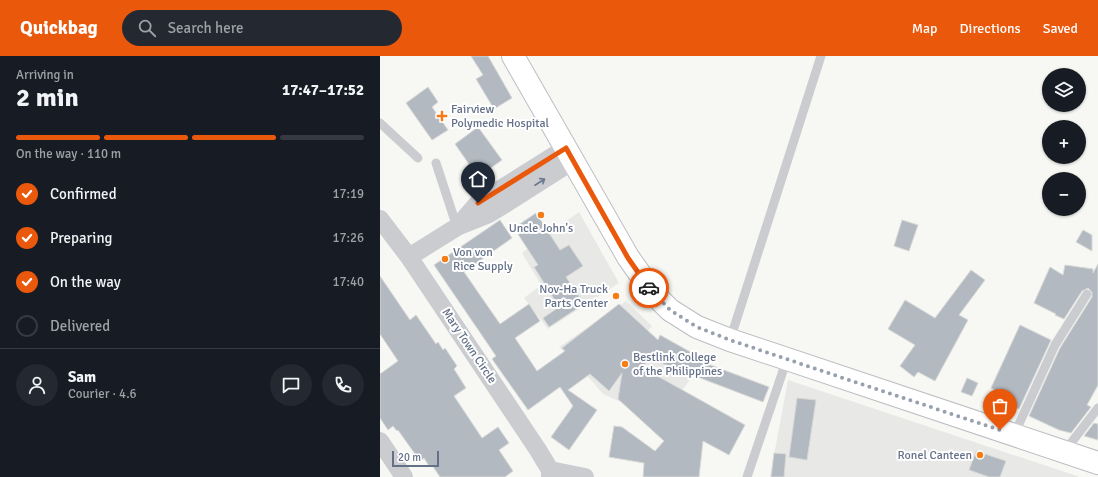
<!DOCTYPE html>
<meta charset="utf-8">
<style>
body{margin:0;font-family:Signika,sans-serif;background:#242831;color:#f1f3f6;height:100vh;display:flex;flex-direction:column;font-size:15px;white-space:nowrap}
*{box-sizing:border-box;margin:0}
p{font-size:13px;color:#9ea1a6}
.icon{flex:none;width:22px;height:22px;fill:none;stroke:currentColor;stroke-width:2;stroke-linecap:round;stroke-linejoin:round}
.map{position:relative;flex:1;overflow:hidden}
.details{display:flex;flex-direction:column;background:#171b24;width:380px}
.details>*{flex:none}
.controls{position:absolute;left:662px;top:12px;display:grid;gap:8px}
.controls a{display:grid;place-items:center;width:44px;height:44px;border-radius:50%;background:#171b24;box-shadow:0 1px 3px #0004;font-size:20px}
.scale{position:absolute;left:12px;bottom:10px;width:47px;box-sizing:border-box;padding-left:4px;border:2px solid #637088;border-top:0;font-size:11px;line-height:14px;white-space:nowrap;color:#637088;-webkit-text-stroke:3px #fff;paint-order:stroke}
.pin{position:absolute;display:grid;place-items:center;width:34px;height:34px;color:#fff;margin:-41px -17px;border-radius:50% 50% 50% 0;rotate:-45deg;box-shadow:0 0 4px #0007}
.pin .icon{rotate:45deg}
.courier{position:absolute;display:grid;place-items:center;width:40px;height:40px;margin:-20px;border:3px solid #ea580c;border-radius:50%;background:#fff;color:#222;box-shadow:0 1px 5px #0007}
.headline em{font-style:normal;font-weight:800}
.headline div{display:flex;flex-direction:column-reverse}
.headline{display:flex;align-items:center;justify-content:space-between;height:68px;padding:0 16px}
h1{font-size:26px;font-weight:800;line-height:30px}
.bar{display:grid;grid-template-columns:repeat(4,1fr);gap:6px 4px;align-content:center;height:48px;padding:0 16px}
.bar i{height:5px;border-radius:3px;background:#363941}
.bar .on{background:#ea580c}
.bar p{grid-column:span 4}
.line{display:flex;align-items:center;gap:10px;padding:0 16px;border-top:1px solid #363941}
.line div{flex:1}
.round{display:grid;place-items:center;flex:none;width:42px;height:42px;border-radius:21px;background:#242831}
ol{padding:0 16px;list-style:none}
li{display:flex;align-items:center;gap:12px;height:44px}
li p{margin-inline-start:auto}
li .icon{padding:4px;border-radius:50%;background:#ea580c;color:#fff;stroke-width:4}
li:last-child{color:#9ea1a6}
li i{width:22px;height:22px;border:2px solid #363941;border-radius:50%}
header{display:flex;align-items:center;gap:24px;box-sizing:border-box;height:56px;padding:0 20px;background:#ea580c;color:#fff}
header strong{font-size:19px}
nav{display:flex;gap:22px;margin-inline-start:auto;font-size:14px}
.search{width:280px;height:36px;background:#242831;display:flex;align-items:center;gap:10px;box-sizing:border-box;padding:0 14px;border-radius:22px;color:#9ea1a6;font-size:15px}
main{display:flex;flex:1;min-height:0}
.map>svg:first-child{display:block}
</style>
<header>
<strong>Quickbag</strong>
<div class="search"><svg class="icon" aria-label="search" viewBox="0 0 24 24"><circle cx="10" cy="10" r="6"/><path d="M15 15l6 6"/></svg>Search here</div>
<nav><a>Map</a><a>Directions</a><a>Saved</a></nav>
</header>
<main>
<section class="details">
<div class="headline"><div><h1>2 min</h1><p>Arriving in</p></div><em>17:47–17:52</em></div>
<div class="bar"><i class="on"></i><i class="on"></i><i class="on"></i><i></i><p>On the way · 110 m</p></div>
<ol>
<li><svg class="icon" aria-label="check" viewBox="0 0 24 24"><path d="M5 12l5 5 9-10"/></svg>Confirmed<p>17:19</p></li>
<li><svg class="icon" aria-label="check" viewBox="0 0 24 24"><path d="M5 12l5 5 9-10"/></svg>Preparing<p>17:26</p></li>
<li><svg class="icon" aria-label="check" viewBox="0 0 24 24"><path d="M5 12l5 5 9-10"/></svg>On the way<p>17:40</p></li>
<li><i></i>Delivered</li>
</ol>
<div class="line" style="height:72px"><a class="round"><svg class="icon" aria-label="person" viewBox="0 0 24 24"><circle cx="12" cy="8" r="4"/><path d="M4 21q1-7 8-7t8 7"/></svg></a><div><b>Sam</b><p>Courier · 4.6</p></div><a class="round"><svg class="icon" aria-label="chat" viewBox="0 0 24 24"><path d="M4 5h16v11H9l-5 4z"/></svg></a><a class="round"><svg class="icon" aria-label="phone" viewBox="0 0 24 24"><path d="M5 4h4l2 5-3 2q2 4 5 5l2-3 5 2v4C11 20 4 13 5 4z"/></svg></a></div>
</section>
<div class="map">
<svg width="718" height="421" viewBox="0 0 718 421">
<rect width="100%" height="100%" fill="#f7f8f4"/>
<!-- built -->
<path fill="#e8e8e7" d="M 199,156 L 239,227 L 168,273 L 144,242 L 161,229 L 142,197 Z
M 246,245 L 272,270 L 260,284 L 314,318 L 281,364 L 223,338 L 211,324 L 179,291 Z
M 408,324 L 700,421 L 390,421 Z"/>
<!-- building -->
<path fill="#b3b9c1" stroke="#d8d9d6" d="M 91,0 L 108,0 L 132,42 L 114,53 L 96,23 L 103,19 Z
M 48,31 L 58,46 L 52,51 L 68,74 L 52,84 L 26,47 Z
M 98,71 L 122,104 L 98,121 L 75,88 Z
M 156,157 L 180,194 L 189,189 L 203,210 L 186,221 L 204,248 L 169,271 L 163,262 L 179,251 L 154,211 L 158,209 L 134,172 Z
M 120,164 L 132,182 L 84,216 L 120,268 L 149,248 L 160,265 L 135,282 L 157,315 L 185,295 L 182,292 L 239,248 L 278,284 L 280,279 L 314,298 L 312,302 L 389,331 L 383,346 L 268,302 L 263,312 L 365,369 L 349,399 L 323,385 L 319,421 L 263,421 L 264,407 L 229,401 L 234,370 L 242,371 L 275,395 L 284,385 L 238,343 L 242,317 L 229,335 L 210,318 L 188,334 L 217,354 L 189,394 L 171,381 L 193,350 L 180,331 L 148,354 L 112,303 L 116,300 L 54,209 Z
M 522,164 L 538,169 L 529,195 L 514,190 Z
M 703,174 L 712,179 L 712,195 L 696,186 Z
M 718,208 L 718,329 L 707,349 L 711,351 L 691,377 L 679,374 L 649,360 L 680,292 L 712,241 L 712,236 L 708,232 L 702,235 L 684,263 L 675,259 L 676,258 L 654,247 L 670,211 L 683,219 L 685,209 L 713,213 L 713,217 Z
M 591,214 L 605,224 L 579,259 L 588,264 L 555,325 L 538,316 L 534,321 L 520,310 L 535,289 L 508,273 L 525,244 L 555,262 Z
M 0,220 L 30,264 L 36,259 L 56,288 L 58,286 L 63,294 L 65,292 L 77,310 L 74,313 L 86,332 L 74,340 L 102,382 L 118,371 L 129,387 L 119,394 L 133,415 L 125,421 L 60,421 L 52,409 L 49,410 L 44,402 L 40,405 L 18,374 L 17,375 L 13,370 L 8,374 L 0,362 L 0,318 L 18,305 L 0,278 Z
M 640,269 L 671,284 L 639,353 L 620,344 L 623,338 L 611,332 Z
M 587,322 L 598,327 L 592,340 L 581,336 Z
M 417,342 L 436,344 L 427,404 L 409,401 Z
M 714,367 L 718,368 L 718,384 L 704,380 Z
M 596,395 L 626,405 L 620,421 L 609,421 L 589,414 Z
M 394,397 L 406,398 L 404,421 L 391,421 Z"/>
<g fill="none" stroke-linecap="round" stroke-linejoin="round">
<defs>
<path id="primary" d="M 133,0 L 248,201 L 274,238 L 290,254 L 317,271 L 350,284 L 718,407"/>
</defs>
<!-- primary casing -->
<use href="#primary" stroke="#bcbec3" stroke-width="24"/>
<!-- lane -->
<path stroke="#caccd0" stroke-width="9" d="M 0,67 L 38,102
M 56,107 L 77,171
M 350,284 L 441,0
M 634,379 L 675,289 L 707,238
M 684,396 L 718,352
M 367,421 L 407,303"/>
<!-- street -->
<path stroke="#caccd0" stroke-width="18" d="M 0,163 L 29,201 L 158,394 L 170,414 L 170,421
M 79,169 L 98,147 L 186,92
M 29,201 L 77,171 L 107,159 L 127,147 L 193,105
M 0,385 L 24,421
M 170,414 L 205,421"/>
<!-- primary -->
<use href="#primary" stroke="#fff" stroke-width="22"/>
</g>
<!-- one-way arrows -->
<defs><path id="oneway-shaft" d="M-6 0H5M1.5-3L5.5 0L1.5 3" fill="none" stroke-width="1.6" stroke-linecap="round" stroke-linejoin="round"/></defs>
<use stroke="#6d798f" href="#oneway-shaft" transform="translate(160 126) rotate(-33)"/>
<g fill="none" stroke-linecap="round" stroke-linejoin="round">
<!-- done -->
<path stroke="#97a0ae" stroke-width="4" stroke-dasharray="0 7.2" d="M 269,232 L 290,254 L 317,271 L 350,284 L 472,325 L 620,374"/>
<!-- route -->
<path stroke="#ea580c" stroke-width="5" d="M 98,147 L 186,92 L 248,202 L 269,232"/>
</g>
<!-- markers -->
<g fill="#f67c16" stroke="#fff" stroke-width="1.5">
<path d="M60 54h4v4h4v4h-4v4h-4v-4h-4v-4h4z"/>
<circle cx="161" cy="159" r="4"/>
<circle cx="65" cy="203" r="4"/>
<circle cx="236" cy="240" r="4"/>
<circle cx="245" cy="308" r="4"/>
<circle cx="600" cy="399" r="4"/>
</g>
<g text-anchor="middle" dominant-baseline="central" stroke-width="4" stroke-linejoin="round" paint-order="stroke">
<!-- poi labels -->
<g font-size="12" fill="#637088" stroke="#fff" text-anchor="start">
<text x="71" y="53">Fairview<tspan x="71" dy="14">Polymedic Hospital</tspan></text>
<text x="161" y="172" text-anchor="middle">Uncle John's</text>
<text x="73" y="196">Von von<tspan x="73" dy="14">Rice Supply</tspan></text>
<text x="228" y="233" text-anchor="end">Nov-Ha Truck<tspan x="228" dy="14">Parts Center</tspan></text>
<text x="253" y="301">Bestlink College<tspan x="253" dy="14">of the Philippines</tspan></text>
<text x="592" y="399" text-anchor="end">Ronel Canteen</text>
</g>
<!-- street labels -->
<g font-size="12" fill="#637088" stroke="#fff">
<text transform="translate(89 290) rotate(56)">Mary Town Circle</text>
</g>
</g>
</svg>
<div class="controls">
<a><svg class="icon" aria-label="layers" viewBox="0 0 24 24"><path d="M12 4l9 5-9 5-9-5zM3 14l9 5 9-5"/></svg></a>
<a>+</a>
<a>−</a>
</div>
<div class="scale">20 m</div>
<div class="pin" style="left:620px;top:374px;background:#ea580c"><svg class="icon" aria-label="bag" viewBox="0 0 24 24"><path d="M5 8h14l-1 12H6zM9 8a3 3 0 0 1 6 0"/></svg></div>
<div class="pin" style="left:98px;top:147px;background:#1f2937"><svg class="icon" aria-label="home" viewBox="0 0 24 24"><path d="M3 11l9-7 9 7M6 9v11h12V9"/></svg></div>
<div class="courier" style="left:269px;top:232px"><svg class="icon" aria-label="car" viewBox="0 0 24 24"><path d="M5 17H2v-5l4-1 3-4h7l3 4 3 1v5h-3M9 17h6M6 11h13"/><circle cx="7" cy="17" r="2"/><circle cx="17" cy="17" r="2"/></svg></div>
</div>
</main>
